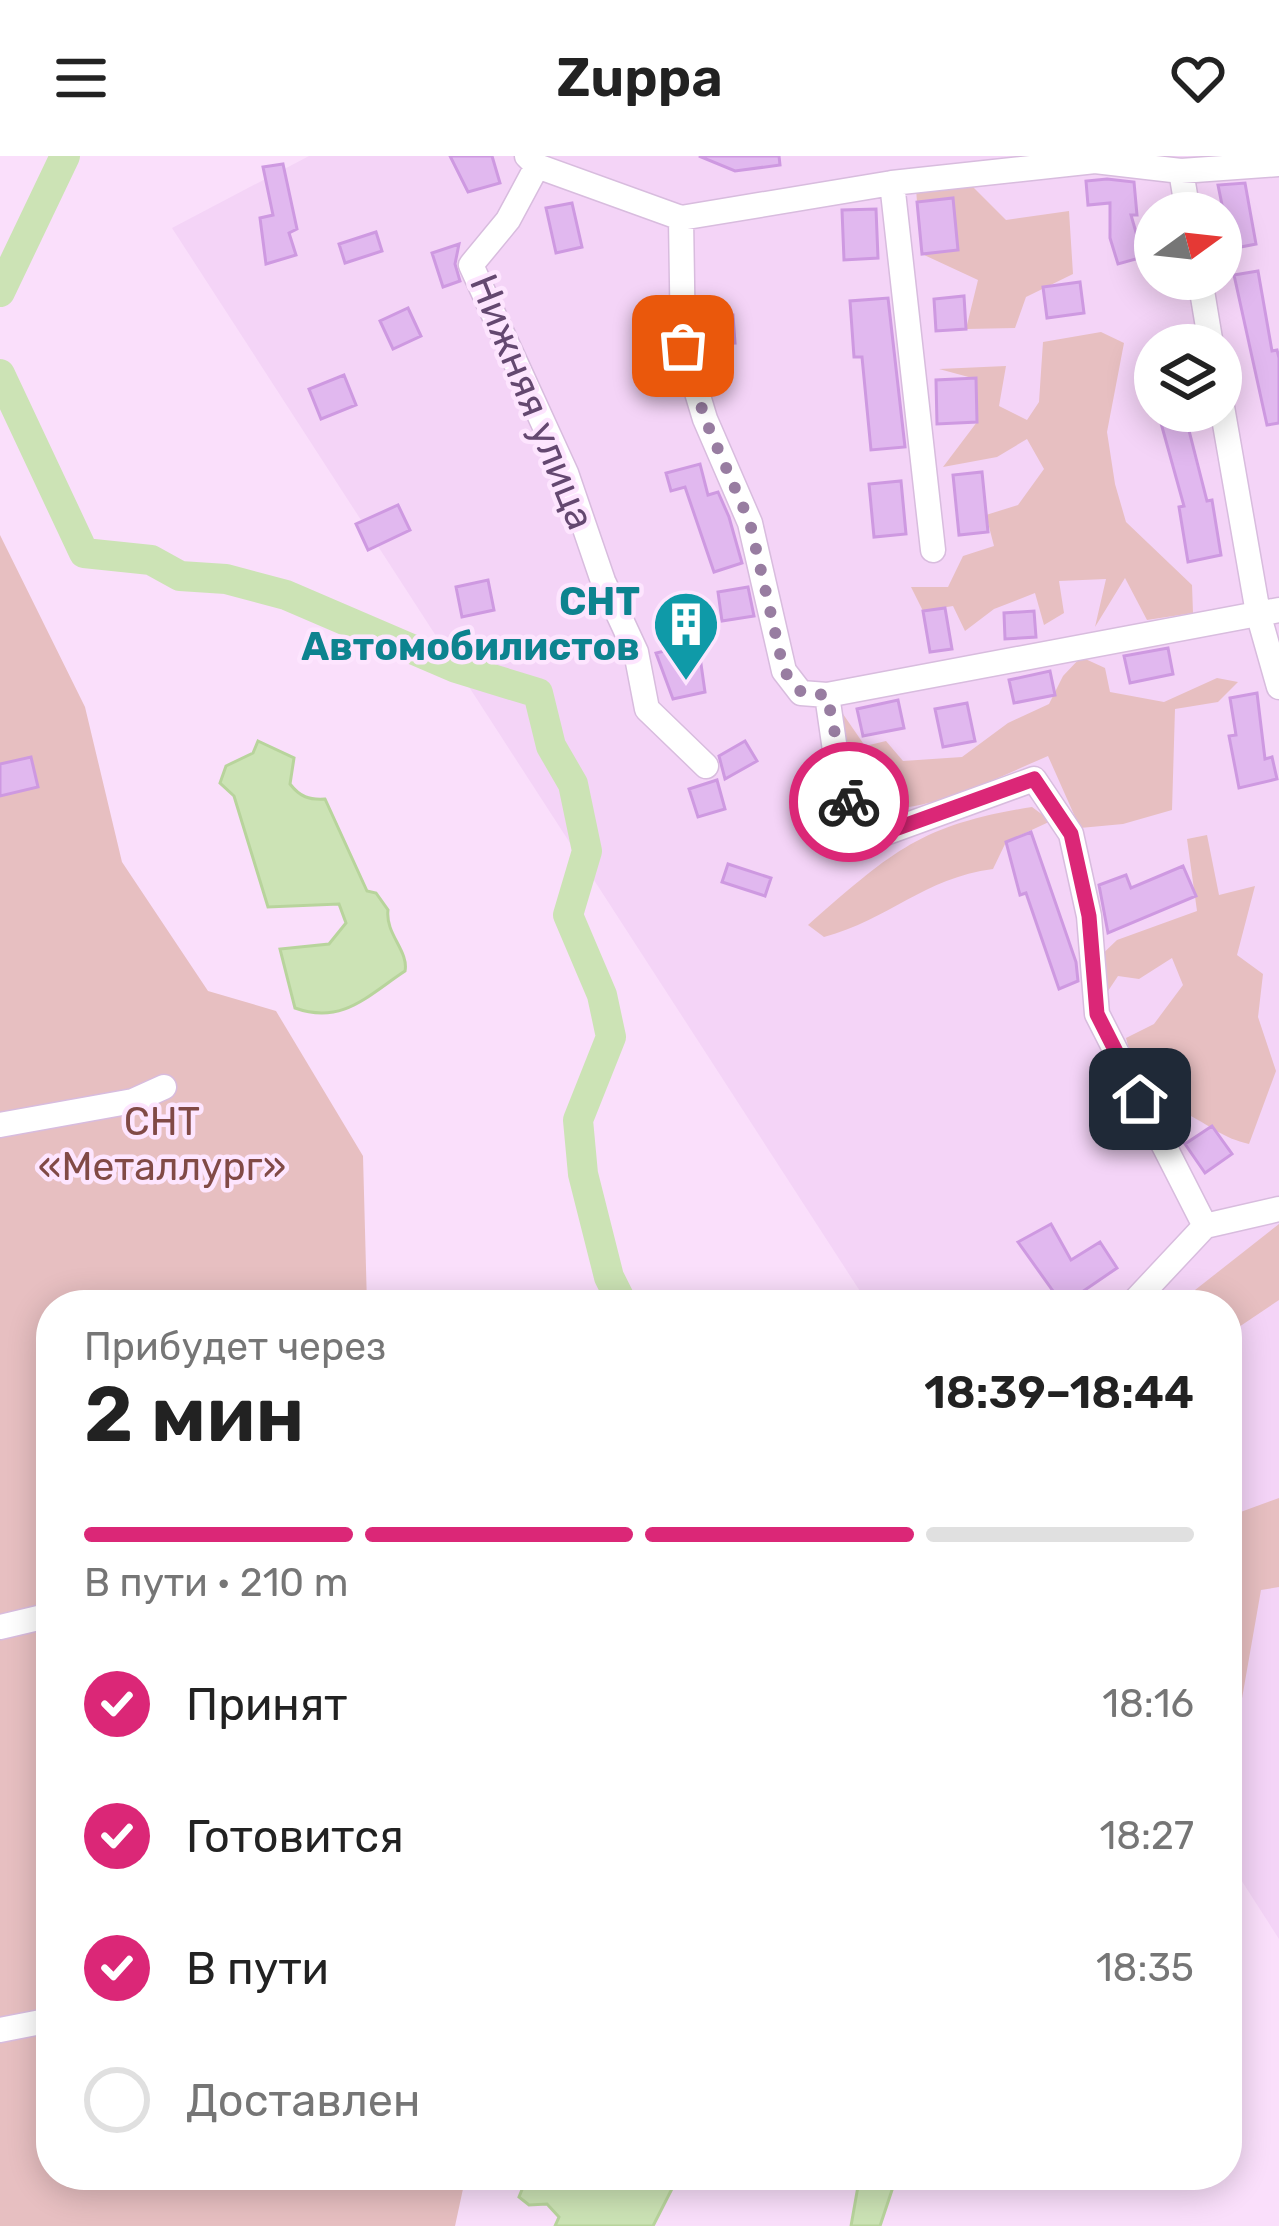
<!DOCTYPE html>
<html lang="ru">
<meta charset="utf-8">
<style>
body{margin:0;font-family:Rubik,sans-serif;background:#f2f2f2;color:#222;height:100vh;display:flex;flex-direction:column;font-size:45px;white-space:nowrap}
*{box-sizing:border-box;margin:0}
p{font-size:39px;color:#767676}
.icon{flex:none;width:66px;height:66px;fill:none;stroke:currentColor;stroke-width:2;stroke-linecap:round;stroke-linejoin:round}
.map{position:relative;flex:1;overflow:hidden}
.side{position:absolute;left:36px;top:1134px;width:1206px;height:900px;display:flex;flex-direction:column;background:#fff;border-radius:48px;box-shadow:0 6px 30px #0003}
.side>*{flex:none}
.needle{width:78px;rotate:75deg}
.fabs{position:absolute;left:1134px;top:36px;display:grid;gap:24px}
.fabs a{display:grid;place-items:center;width:108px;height:108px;border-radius:50%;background:#fff;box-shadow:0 6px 30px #0003;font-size:60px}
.pin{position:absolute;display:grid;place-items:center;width:102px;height:102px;color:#fff;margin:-51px;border-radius:24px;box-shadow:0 6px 18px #0006}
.courier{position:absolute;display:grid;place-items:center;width:120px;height:120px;margin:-60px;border:9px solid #db2777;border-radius:50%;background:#fff;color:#222;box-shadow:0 3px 15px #0007}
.summary em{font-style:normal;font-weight:600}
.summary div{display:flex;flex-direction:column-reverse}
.summary{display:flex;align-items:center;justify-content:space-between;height:204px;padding:0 48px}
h1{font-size:78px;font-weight:600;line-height:90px}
.bar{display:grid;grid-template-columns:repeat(4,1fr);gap:18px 12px;align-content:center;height:144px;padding:0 48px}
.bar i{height:15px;border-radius:9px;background:#e0e0e0}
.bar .active{background:#db2777}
.bar p{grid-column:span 4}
ol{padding:0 48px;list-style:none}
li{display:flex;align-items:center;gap:36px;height:132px}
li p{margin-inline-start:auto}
li .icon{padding:12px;border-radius:50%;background:#db2777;color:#fff;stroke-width:4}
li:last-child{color:#767676}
li i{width:66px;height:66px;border:6px solid #e0e0e0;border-radius:50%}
header{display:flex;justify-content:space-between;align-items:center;height:156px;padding:0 48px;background:#fff;font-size:54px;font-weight:600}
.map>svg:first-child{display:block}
</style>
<header><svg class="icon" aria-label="menu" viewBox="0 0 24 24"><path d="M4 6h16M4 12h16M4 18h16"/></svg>Zuppa<svg class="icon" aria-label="heart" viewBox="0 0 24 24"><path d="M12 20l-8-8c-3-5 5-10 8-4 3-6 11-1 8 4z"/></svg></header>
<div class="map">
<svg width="1279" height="2070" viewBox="0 0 1279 2070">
<rect width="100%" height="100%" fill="#fadffb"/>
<!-- residential -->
<path fill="#f4d4f7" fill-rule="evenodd" d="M 309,0 L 1279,0 L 1279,1783 L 1227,1702 L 1227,1149 L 869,1149 L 172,72 ZM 1155,57 L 1221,57 L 1221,123 L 1155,123 ZM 1155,189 L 1221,189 L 1221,255 L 1155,255 Z"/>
<!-- green -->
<path fill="#e7bfc1" d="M 972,30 L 1006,64 L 1069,55 L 1073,118 L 1026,141 L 1015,172 L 966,173 L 978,124 L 922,98 L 958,94 L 953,43 L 917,46 L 916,33 Z
M 1101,176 L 1124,187 L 1107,276 L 1115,328 L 1126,366 L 1192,429 L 1193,457 L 1147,464 L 1125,422 L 1095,471 L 1106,423 L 1059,425 L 1064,457 L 1044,469 L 1035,437 L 994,453 L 965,475 L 953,450 L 923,455 L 911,431 L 948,431 L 963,400 L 994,390 L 986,359 L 1018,349 L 1044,313 L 1027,283 L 997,301 L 943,311 L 977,266 L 976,223 L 939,213 L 1006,210 L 999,250 L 1027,264 L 1039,246 L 1043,186 Z
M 0,379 L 85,551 L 122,706 L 208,835 L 276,855 L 363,1000 L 367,1149 L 51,1149 L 51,2019 L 466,2019 L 455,2070 L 0,2070 Z
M 1081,501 L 1105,512 L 1110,536 L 1164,546 L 1217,522 L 1238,526 L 1218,546 L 1175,553 L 1172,654 L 1123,668 L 1080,672 L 1048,600 C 989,625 927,659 862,653 L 847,607 L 843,558 L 865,590 L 886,585 L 903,605 L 962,601 L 1008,567 L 1049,548 L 1063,520 Z
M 1032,651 L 1051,665 L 1006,686 L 993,713 C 924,722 888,764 824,781 L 808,769 C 892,696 919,669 1032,651 Z
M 1207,679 L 1219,739 L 1255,730 L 1237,799 L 1263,818 L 1258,861 L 1276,915 L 1249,988 C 1223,982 1212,971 1189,959 C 1147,934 1139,932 1126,882 L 1154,868 L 1183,829 L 1172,802 L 1139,823 L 1118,820 L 1106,838 L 1093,807 L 1117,784 L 1197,755 L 1187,683 Z
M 1279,1068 L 1279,1144 L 1227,1179 L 1227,1149 L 1176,1149 Z
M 1279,1342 L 1279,1431 L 1261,1434 L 1234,1588 L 1227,1577 L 1227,1361 Z"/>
<!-- water -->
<path fill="#cce3b5" stroke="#b8d49c" stroke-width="3" d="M 258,585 L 294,602 L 290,628 C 300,641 309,644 325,643 L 367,735 L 376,737 L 388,754 C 385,778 409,795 405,815 C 367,840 342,869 295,852 L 280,793 L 329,788 L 346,767 L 339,748 L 268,751 L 234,640 L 220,627 L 226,610 L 253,597 Z
M 528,2019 L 679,2019 L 653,2070 L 555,2070 L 559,2061 L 547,2048 L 529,2049 L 519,2041 Z
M 860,2019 L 897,2019 L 880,2070 L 851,2070 Z"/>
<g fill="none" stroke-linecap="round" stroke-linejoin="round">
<!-- river -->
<path stroke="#cce3b5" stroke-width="30" d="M 0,136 L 65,0
M 0,218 L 84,397 L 151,404 L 180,420 L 226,423 L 286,439 L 456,512 L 538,537 L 551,590 L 573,628 L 587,695 L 568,759 L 602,839 L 611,881 L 578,964 L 583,1018 L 609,1121 L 623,1149"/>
</g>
<!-- building -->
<path fill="#e1b8ef" stroke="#ce99e1" stroke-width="3" d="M 450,0 L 492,0 L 500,27 L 468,36 Z
M 699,0 L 779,0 L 780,9 L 735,15 Z
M 283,8 L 297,73 L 289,77 L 296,99 L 266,108 L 260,62 L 273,59 L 263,11 Z
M 1107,23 L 1134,26 L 1137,59 L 1131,59 L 1143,101 L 1118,108 L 1110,82 L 1110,47 L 1088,49 L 1086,25 Z
M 1245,27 L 1256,88 L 1231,93 L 1218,29 Z
M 953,42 L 958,94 L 922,98 L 917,46 Z
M 572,47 L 582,91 L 556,97 L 546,52 Z
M 876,53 L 878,102 L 844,104 L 842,54 Z
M 376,76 L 382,95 L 345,107 L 339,88 Z
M 459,88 L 455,108 L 460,125 L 443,131 L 432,97 Z
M 1258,115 L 1272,195 L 1277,194 L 1279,202 L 1279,267 L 1267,269 L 1234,119 Z
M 1080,126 L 1084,157 L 1047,162 L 1043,131 Z
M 964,140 L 966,173 L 936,175 L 934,143 Z
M 888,142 L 905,291 L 871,294 L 862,201 L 854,201 L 850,145 Z
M 408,152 L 421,180 L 393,193 L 380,165 Z
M 733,159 L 735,187 L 700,189 L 699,161 Z
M 344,219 L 356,249 L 321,263 L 309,233 Z
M 976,222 L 977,266 L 937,268 L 936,224 Z
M 1174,255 L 1184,255 L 1207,345 L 1212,344 L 1221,399 L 1188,406 L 1179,351 L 1184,350 L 1159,260 Z
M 700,308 L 708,339 L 718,336 L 729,361 L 742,407 L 714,416 L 685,331 L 671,335 L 666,317 Z
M 982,316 L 988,376 L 959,379 L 953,319 Z
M 901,325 L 906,378 L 874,381 L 869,328 Z
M 398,349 L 410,374 L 368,394 L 356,368 Z
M 488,424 L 494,454 L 462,461 L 456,431 Z
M 748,431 L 754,460 L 722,465 L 718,436 Z
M 945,452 L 952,493 L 930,496 L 923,455 Z
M 1034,455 L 1036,481 L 1005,483 L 1004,457 Z
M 698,487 L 705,536 L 673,543 L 656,497 Z
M 1168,492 L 1173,518 L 1130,527 L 1124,500 Z
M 1050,515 L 1055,539 L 1014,547 L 1009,524 Z
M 1257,537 L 1265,603 L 1272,601 L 1277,623 L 1239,632 L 1229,580 L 1236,579 L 1230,542 Z
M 898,544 L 904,572 L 863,580 L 857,553 Z
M 967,547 L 975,585 L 943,591 L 935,553 Z
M 745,585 L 757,605 L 725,623 L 719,600 Z
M 31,601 L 38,631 L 0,640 L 0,608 Z
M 717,624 L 725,653 L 698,661 L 689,633 Z
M 1031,676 L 1076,806 L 1078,825 L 1059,833 L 1026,737 L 1020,739 L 1006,686 Z
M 728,708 L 771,722 L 765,740 L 722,726 Z
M 1183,710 L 1196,740 L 1108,777 L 1099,729 L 1126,719 L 1131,732 Z
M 1212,970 L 1232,998 L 1205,1017 L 1185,988 Z
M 1051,1068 L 1071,1104 L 1100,1086 L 1117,1112 L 1063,1149 L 1018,1086 Z"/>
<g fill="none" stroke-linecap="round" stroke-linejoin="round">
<defs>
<path id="minor" d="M 527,0 L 537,10 L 681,62 L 892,27 L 1095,5 L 1181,15 L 1279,8
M 537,10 L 508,64 L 471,109 L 566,317 L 603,425 L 636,496 L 647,553 L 706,610
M 1181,15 L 1188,57
M 892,27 L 933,394
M 681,62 L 683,190 L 705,263 L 750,367 L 784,515 L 801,537 L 827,539 L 1279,454
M 1200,123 L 1211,189
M 1221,245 L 1258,457 L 1279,531
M 827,539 L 837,608 L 856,666 L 885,677 L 1034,623 L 1071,678 L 1089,760 L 1097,858 L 1205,1070
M 0,969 L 133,945 L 164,931
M 1131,1149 L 1205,1070 L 1279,1053
M 0,1471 L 51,1459
M 0,1874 L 51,1864"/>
</defs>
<!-- minor casing -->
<use href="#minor" stroke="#d8bcde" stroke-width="27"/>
<!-- minor -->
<use href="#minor" stroke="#fff" stroke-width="24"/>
</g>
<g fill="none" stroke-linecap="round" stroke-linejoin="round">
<!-- done -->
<path stroke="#987da1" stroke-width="12" stroke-dasharray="0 21.6" d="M 683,190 L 705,263 L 750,367 L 784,515 L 802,537 L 827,539 L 849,646"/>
<!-- route -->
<path stroke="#db2777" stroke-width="15" d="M 849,646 L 856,666 L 884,677 L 1034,623 L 1071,678 L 1089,760 L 1097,858 L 1140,943"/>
</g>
<!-- icons -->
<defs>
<symbol id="building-pin" viewBox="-11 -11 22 30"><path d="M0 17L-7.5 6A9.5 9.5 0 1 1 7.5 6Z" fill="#0f9aa8" stroke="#fde5fe"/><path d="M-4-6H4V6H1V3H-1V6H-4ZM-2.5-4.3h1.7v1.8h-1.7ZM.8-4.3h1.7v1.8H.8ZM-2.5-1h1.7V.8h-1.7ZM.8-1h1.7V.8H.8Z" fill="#fff"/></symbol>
</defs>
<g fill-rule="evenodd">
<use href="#building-pin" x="648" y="430" width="76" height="104"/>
</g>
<g text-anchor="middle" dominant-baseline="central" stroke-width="9" stroke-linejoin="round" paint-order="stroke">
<!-- street labels -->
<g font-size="39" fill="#644870" stroke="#fde5fe">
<text transform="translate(532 246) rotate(68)">Нижняя улица</text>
</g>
<!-- culture labels -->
<g font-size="39" font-weight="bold" fill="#0d838f" stroke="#fde5fe" text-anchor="end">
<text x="640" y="446">СНТ<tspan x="640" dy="45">Автомобилистов</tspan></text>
</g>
<!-- park labels -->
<g font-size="39" fill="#814a46" stroke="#fde5fe">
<text x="162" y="966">СНТ<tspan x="162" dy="45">«Металлург»</tspan></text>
</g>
</g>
</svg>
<div class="fabs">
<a><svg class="needle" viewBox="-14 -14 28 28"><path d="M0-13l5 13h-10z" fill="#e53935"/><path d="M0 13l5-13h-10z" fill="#767676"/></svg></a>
<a><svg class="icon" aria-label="layers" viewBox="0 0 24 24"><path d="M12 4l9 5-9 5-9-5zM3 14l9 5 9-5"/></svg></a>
</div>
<div class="pin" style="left:683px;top:190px;background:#ea580c"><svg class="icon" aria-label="bag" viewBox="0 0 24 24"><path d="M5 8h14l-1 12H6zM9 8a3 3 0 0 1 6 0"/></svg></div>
<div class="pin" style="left:1140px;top:943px;background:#1f2937"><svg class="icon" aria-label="home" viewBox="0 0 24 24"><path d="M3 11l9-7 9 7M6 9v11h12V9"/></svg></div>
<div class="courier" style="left:849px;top:646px"><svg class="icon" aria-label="bike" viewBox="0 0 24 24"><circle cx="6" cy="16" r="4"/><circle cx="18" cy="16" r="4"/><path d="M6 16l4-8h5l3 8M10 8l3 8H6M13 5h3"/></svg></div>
<section class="side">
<div class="summary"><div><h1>2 мин</h1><p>Прибудет через</p></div><em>18:39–18:44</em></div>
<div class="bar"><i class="active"></i><i class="active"></i><i class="active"></i><i></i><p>В пути · 210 m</p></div>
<ol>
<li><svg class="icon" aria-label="check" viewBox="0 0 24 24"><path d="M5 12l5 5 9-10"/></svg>Принят<p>18:16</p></li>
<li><svg class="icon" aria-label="check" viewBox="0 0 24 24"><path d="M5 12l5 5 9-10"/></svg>Готовится<p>18:27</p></li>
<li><svg class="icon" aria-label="check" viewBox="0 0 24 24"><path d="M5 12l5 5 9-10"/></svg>В пути<p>18:35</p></li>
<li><i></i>Доставлен</li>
</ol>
</section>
</div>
